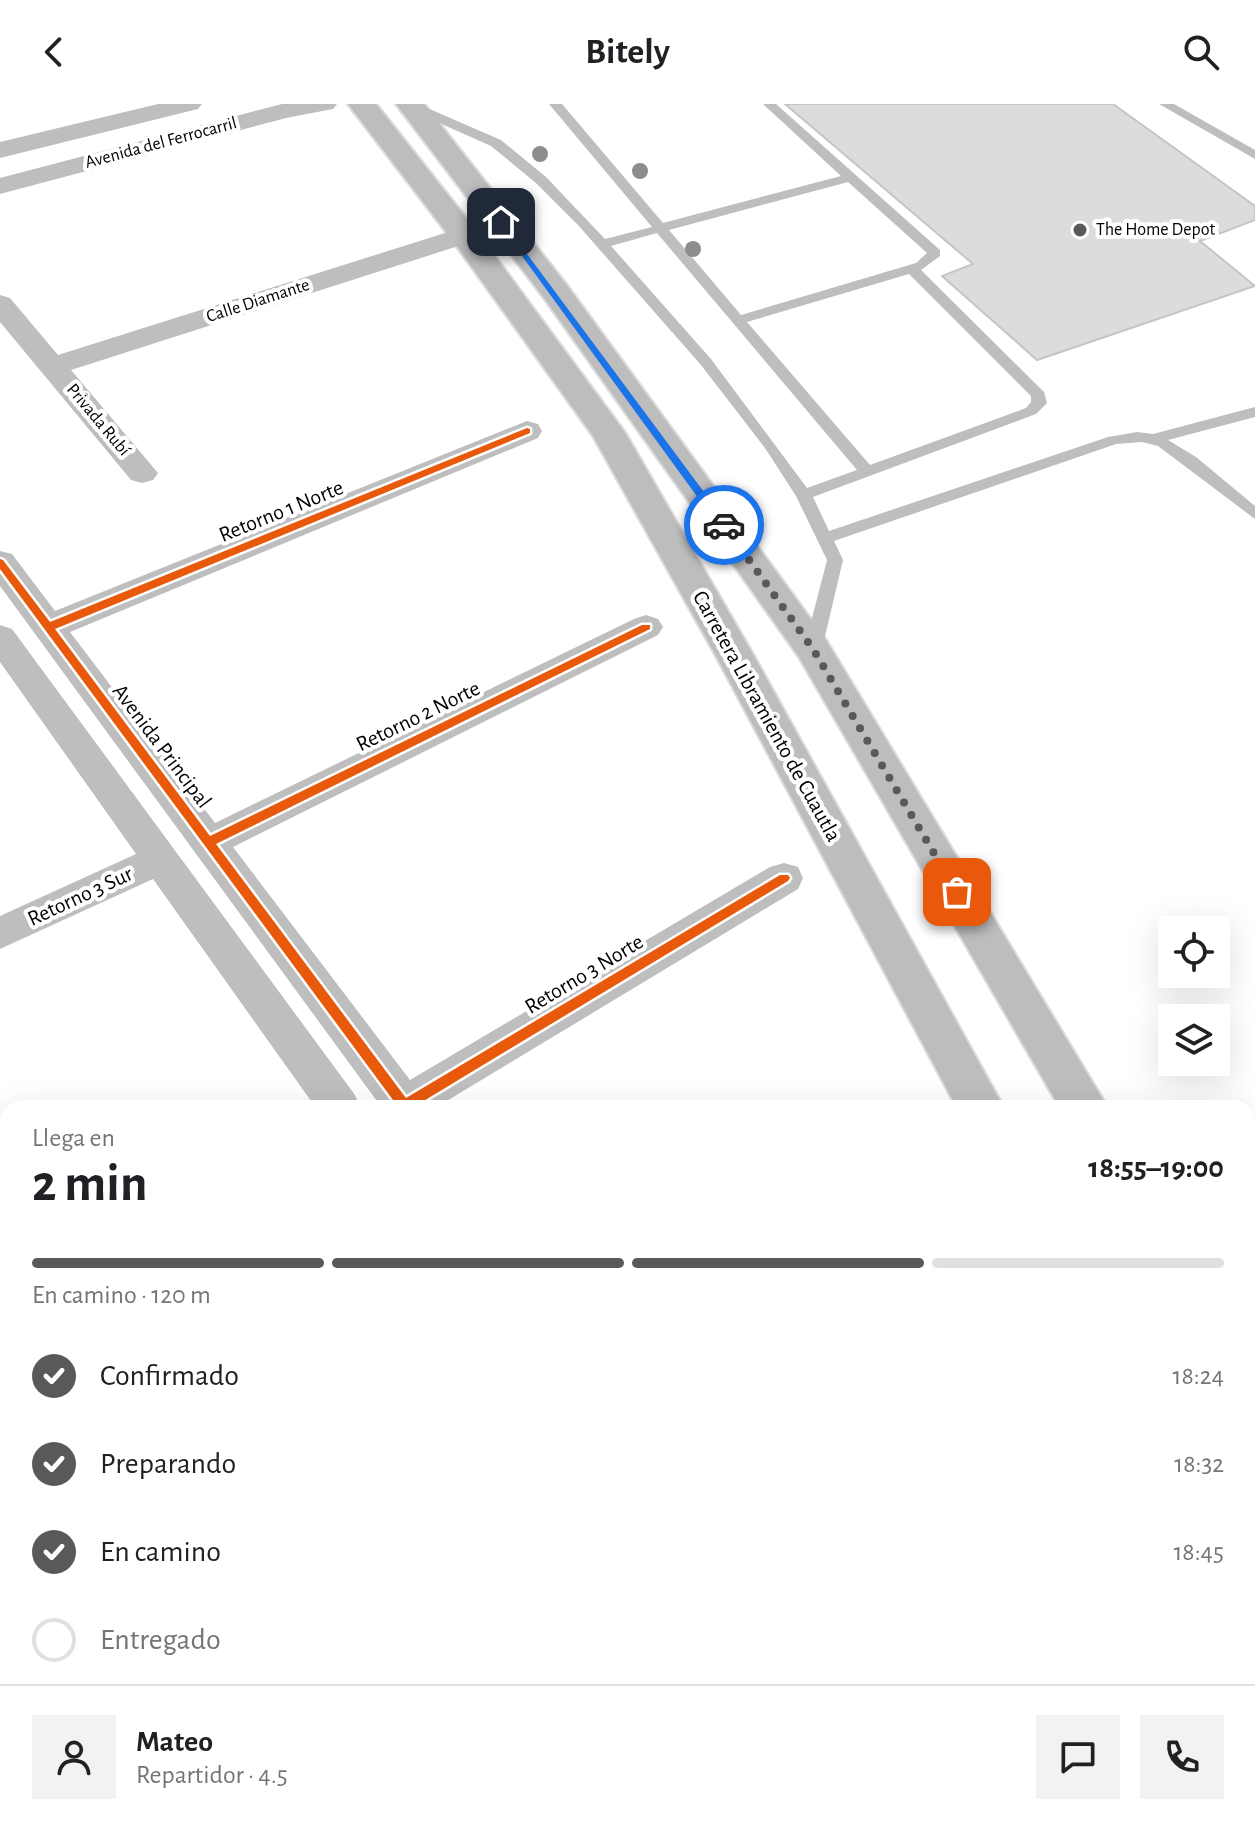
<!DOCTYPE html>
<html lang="es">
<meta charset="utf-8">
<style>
body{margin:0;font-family:"Alegreya Sans",sans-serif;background:#f2f2f2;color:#202124;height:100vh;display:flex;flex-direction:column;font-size:30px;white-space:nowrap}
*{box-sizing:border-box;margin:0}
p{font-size:26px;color:#757577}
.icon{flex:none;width:44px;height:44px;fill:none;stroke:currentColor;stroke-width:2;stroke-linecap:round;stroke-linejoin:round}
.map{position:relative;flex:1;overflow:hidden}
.panel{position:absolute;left:0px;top:996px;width:1256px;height:744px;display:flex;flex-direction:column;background:#fff;border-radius:24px 24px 0 0;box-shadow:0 8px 32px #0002}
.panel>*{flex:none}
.tools{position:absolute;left:1158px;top:812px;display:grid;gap:16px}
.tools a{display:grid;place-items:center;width:72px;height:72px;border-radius:0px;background:#fff;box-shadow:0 8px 32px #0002;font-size:40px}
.pin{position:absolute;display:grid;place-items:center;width:68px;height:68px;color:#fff;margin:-34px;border-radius:16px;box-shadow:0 4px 12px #0006}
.courier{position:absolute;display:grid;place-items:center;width:80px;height:80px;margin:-40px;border:6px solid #1a73e8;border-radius:50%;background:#fff;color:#222;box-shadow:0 2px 10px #0007}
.overview em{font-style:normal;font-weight:600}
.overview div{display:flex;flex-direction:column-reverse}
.overview{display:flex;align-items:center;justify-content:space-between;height:136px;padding:0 32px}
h1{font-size:52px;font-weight:600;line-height:60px}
.bar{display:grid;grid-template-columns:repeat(4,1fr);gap:12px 8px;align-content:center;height:96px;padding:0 32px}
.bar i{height:10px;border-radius:6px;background:#e0e0e0}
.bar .selected{background:#595959}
.bar p{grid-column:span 4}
.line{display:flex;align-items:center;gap:20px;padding:0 32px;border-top:2px solid #e0e0e0}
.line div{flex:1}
.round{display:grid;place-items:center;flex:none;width:84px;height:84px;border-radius:0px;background:#f2f2f2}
ol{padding:0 32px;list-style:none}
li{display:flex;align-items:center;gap:24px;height:88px}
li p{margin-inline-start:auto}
li .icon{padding:8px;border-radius:50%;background:#595959;color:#fff;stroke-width:4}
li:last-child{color:#757577}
li i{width:44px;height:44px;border:4px solid #e0e0e0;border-radius:50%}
header{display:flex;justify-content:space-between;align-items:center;height:104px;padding:0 32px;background:#fff;font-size:36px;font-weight:600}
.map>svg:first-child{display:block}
</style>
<header><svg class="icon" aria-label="back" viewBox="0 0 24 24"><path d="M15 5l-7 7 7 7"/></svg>Bitely<svg class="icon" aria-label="search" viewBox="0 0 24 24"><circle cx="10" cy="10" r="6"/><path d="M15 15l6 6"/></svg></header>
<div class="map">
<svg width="1255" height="1740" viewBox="0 0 1255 1740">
<rect width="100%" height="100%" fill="#fff"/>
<!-- green -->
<path fill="#eaeaea" d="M 1255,1107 L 1255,1740 L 0,1740 L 0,1704 L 8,1704 L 8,1732 L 1248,1732 L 1248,1114 Z"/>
<!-- water -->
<path fill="#bcbcbc" d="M 1255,1536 L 1255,1740 L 893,1740 L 973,1732 L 1248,1732 L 1248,1541 Z"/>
<!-- building -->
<path fill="#dcdcdc" stroke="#c5c5c5" stroke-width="2" d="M 785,0 L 1113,0 L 1255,102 L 1255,116 L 1200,137 L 1255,182 L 1037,256 L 942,172 L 973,160 Z"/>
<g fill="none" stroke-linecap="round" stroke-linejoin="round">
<defs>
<path id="highway" d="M 348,0 L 376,0 L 475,125 L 626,330 L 754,552 L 1004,1004 L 957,1004 L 716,552 L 593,332 L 453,137 Z
M 396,0 L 424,0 L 566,180 L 826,536 L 1108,1004 L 1060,1004 L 799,553 L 544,194 Z
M 1248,1258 L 1255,1261 L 1255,1320 L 1248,1317 Z
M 1248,1448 L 1255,1451 L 1255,1516 L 1248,1513 Z"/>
</defs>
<!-- highway casing -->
<use href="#highway" stroke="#dbdbdb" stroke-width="4"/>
<!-- lane -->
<path fill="#bebebe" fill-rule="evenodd" d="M 407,0 L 418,0 L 501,36 L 546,73 L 605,135 L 652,123 L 549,0 L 562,0 L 663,119 L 841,72 L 763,0 L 776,0 L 940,146 L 940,152 L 921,166 L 1044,288 L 1047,299 L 1036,310 L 813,393 L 829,427 L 1108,333 L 1137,328 L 1153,330 L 1255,303 L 1255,313 L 1168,336 L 1196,353 L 1255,402 L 1255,415 L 1158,342 L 1142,338 L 1116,340 L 834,437 L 843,456 L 822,545 L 819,549 L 807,549 L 804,545 L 827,456 L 796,392 L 765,344 L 701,261 L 578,121 L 536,79 L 491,42 L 408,5 ZM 848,78 L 927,149 L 916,159 L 741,211 L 669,126 ZM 657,129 L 857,366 L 807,384 L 711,255 L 611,142 ZM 909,170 L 1031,292 L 1031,298 L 1026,304 L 870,361 L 747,218 Z
M 1159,0 L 1174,0 L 1255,46 L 1255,55 Z"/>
<!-- street -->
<path fill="#bebebe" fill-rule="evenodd" d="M 158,0 L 202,0 L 198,5 L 0,54 L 0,38 Z
M 282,0 L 337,0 L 333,5 L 286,14 L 0,90 L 0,74 Z
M 464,123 L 474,125 L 478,131 L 474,137 L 71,266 L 158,369 L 153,376 L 142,379 L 131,376 L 0,218 L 0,191 L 10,194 L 58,251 Z
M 527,317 L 538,320 L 542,327 L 538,334 L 70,528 L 215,719 L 634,515 L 646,511 L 658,515 L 663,523 L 658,531 L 233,743 L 410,976 L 770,763 L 784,759 L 798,763 L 803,774 L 798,785 L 435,1004 L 382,1004 L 0,482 L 0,447 L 12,450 L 55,507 Z
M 0,521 L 12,525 L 355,991 L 361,1004 L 316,1004 L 153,775 L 0,845 L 0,812 L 136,750 L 0,558 Z
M 8,1200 L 8,1244 L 0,1247 L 0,1203 Z"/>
<!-- highway -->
<use href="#highway" fill="#bdbdbd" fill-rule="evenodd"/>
<defs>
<path id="cycleway" d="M 527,324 L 530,325 L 530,329 L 55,525 L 210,732 L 642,521 L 650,521 L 650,525 L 216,740 L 406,994 L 780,771 L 788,771 L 790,774 L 788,777 L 412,1004 L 399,1004 L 0,465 L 0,455 L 3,456 L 50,518 Z"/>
</defs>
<!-- cycleway casing -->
<use href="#cycleway" stroke="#fff" stroke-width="5"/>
<!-- cycleway -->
<use href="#cycleway" fill="#e8590c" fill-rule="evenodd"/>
</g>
<!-- trees -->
<g fill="#8d8d8d">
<circle cx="540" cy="50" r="8"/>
<circle cx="640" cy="67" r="8"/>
<circle cx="693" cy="145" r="8"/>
</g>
<!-- route -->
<path fill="#1a73e8" d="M 501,115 L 727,419 L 727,424 L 720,424 L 498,119 Z"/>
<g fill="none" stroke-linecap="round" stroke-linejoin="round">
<!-- done -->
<path stroke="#595959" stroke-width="8" stroke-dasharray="0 14.4" d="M 724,421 L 813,545 L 957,788"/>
</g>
<!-- markers -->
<circle fill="#595959" stroke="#fff" stroke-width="3" cx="1080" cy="126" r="8"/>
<g text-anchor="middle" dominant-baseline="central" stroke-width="8" stroke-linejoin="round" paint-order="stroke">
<!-- far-street labels -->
<g font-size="18" fill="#000" stroke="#fff">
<text transform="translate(161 39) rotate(-15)">Avenida del Ferrocarril</text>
<text transform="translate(258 197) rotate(-18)">Calle Diamante</text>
<text transform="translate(98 316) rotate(50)">Privada Rubí</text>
</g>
<!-- far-poi labels -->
<g font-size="18" fill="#000" stroke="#fff" text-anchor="start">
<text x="1096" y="126">The Home Depot</text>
</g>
<!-- street labels -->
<g font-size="22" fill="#000" stroke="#fff">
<text transform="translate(281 407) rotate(-22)">Retorno 1 Norte</text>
<text transform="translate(418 612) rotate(-26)">Retorno 2 Norte</text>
<text transform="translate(767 612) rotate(61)">Carretera Libramiento de Cuautla</text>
<text transform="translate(162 642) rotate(53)">Avenida Principal</text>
<text transform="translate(80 792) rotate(-25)">Retorno 3 Sur</text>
<text transform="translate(584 870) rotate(-31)">Retorno 3 Norte</text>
</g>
</g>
</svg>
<div class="tools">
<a><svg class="icon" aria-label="locate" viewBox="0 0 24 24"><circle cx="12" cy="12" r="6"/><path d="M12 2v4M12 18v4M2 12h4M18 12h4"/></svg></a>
<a><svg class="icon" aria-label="layers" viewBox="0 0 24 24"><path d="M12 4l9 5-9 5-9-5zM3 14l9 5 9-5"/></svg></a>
</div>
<div class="pin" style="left:957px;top:788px;background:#ea580c"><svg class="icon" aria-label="bag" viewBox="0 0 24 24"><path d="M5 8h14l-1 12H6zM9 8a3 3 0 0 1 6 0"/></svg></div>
<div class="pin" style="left:501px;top:118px;background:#1f2937"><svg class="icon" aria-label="home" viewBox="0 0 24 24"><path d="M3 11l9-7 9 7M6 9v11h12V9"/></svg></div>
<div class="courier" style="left:724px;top:421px"><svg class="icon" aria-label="car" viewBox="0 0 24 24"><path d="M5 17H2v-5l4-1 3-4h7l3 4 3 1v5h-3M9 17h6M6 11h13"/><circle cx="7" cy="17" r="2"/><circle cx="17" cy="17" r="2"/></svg></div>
<section class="panel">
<div class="overview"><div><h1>2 min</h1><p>Llega en</p></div><em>18:55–19:00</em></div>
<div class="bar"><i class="selected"></i><i class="selected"></i><i class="selected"></i><i></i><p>En camino · 120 m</p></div>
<ol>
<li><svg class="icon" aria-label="check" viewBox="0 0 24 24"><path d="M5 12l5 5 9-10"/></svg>Confirmado<p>18:24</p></li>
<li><svg class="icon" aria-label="check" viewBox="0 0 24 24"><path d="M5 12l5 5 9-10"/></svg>Preparando<p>18:32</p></li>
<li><svg class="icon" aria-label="check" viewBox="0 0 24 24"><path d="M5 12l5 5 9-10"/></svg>En camino<p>18:45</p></li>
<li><i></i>Entregado</li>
</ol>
<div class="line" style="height:144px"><a class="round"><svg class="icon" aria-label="person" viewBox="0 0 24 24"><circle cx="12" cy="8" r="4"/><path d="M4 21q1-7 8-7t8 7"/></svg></a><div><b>Mateo</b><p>Repartidor · 4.5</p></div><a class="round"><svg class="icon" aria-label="chat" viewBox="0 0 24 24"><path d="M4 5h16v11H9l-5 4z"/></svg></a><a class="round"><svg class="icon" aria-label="phone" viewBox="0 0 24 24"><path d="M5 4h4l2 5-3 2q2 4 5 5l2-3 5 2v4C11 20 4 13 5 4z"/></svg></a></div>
</section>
</div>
